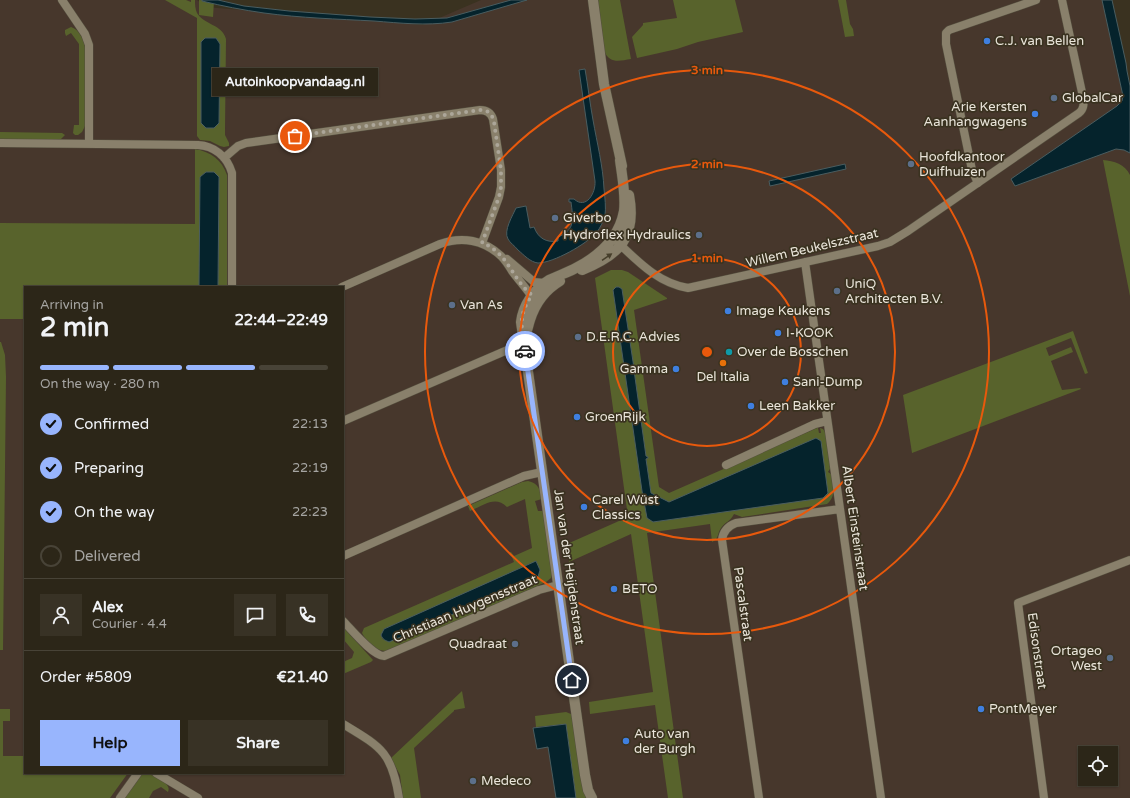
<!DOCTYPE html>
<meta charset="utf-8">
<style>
body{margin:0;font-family:"Varela Round",sans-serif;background:#383225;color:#f1f3f6;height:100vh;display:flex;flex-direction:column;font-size:15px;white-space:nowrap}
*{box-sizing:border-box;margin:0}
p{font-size:13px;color:#a6a5a2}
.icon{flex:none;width:22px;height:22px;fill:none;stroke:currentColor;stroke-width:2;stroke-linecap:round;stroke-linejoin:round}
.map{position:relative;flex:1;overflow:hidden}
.sheet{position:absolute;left:24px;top:286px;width:320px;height:488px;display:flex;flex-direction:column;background:#2c2618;border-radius:0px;box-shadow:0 1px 3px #0004,0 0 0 1px #484337}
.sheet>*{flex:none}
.buttons{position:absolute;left:1078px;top:746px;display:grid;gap:8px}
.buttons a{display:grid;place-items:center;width:40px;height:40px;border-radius:0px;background:#2c2618;box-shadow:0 1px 3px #0004,0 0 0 1px #484337;font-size:20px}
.pin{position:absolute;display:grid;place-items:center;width:34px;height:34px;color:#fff;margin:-17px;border:2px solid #fff;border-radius:50%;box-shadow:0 1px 4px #0007}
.courier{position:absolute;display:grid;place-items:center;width:40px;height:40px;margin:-20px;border:3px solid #98b5fd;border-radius:50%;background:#fff;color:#222;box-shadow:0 1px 5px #0007}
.bubble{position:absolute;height:28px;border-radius:0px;background:#2c2618;box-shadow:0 1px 3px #0004,0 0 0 1px #484337;font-size:13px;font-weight:800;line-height:28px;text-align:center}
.headline em{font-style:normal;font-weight:800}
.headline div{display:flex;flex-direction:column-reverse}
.headline{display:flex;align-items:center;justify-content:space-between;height:68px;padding:0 16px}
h1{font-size:26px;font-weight:800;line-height:30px}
.bar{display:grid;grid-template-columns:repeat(4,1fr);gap:6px 4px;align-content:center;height:48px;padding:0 16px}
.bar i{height:5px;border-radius:3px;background:#484337}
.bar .active{background:#98b5fd}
.bar p{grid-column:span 4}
.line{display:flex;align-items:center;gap:10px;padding:0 16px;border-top:1px solid #484337}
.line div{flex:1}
.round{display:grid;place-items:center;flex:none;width:42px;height:42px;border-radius:0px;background:#383225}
ol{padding:0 16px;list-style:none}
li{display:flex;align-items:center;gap:12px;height:44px}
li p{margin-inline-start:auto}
li .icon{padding:4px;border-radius:50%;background:#98b5fd;color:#111;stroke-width:4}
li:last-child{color:#a6a5a2}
li i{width:22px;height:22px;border:2px solid #484337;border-radius:50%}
.button{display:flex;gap:8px;margin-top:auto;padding:8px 16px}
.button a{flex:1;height:46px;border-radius:0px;background:#98b5fd;color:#111;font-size:16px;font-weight:800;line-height:46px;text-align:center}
.button a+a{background:#383225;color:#f1f3f6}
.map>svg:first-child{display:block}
</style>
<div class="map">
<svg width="1130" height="798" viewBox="0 0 1130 798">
<rect width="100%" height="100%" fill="#3a3220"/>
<!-- industrial -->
<path fill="#47372c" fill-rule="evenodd" d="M 0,0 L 197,0 L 206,7 L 423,25 L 481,0 L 1104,0 L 1130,115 L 1130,798 L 0,798 ZM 25,287 L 343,287 L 343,773 L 25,773 ZM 1085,753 L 1111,753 L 1111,779 L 1085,779 Z"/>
<!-- green -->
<path fill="#58632c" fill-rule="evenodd" d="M 165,0 L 186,0 L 191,2 L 191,0 L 195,0 C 195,4 195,9 197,13 C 204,25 222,24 226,39 L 225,129 L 225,135 L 229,143 L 229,146 L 224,147 L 220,146 L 210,141 L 200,140 L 197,136 L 197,18 ZM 205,38 L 216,38 L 206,128 L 201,123 L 201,42 Z
M 199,0 L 214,1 L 213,17 L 199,15 Z
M 597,0 L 620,0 L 631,59 C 619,61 610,64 604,51 Z
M 673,0 L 735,0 L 743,32 L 698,42 L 677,49 L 637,58 L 632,37 L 643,25 L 643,23 L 677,18 Z
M 838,0 L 846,0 L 850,24 L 853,29 L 854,36 L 845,37 Z
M 71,27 C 79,29 84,40 85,47 L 85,126 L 82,132 L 78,135 L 75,135 L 73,133 L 74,125 L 79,125 L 79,44 L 71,33 L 66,36 L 65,33 L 65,30 Z
M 0,132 L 62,133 L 65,135 L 61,139 L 0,139 Z
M 195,149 C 211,152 222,160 227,175 L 227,287 L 218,287 L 219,177 L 206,172 L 200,177 L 199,287 L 25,287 L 25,319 L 0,319 L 0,223 L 195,224 Z
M 1103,160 C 1114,161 1125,164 1130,175 L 1130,296 Z
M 611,270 L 622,270 L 628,272 L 667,298 L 667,299 L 634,310 L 659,487 L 669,493 L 817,428 L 818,428 L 819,433 L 821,433 L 820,428 L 823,429 L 825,432 L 831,467 L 828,472 L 831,474 C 833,486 837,495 827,504 L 742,517 L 734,514 C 731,521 725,522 721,528 C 717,534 719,539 712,542 L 710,524 L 647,533 L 683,798 L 668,798 L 655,705 L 590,714 L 589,702 L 653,692 L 631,534 L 569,562 L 567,544 L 628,517 L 595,278 Z
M 1073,331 L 1088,373 L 1085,374 L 1071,338 L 1046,348 L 1049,356 L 1071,347 L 1073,352 L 1051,361 L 1062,390 L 1080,388 L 1081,389 L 912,453 L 903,395 Z
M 0,342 L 1,342 L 5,355 L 6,377 L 3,650 L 0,650 Z
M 528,481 C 538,483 540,489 542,499 L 535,501 L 538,511 L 544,511 L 552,574 L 551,578 L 546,582 L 391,650 C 379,654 368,644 362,633 L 364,628 L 514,562 L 510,552 L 511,552 L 514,556 L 532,548 L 525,499 L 507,507 C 495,495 483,506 470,511 L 468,506 L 522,482 ZM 536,561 L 540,570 L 383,639 L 381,635 Z
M 343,627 L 373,660 L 371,662 L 343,674 L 343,662 L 352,658 L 354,652 L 343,639 Z
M 462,691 L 465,708 L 454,710 L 454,711 L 414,748 L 421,798 L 403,798 L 400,775 L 391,758 Z
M 0,709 L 10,709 L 10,721 L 3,721 L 3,756 L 25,756 L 25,773 L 128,773 L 110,798 L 0,798 Z
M 566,712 L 571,714 L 573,716 L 584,791 L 586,798 L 576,798 L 566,724 L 536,727 L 535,716 Z
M 143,773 C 149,773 164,780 167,785 C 169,788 169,789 168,792 L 161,787 L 153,791 L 149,798 L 123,798 L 141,774 Z"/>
<!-- water -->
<path fill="#05232c" stroke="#4a5d60" d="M 202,0 L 218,0 L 244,6 L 289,11 L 370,17 L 415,19 L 447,18 L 511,0 L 527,0 L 452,22 C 427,26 399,23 374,21 C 337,19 301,18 264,13 C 243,10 222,6 202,1 Z
M 1102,0 L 1112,0 L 1126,63 L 1127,71 L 1130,86 L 1130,153 L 1124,150 L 1116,149 L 1015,186 L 1011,179 L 1117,106 L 1122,101 L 1123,96 Z
M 205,38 L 216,38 L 220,44 L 219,123 L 214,128 L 206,128 L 201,123 L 201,42 Z
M 585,69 C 588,86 590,104 593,120 C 597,143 603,166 604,189 C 605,198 606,207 605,216 C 603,222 600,228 597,232 C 587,244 553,263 538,263 C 530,262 524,255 518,250 C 515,246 510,243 508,239 C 503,231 513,215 516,208 L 526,206 L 530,228 L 534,227 C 538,238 546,243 558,241 L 558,237 C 576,230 573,218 571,202 L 569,202 L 569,199 L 574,199 C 586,210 596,193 595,181 L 579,70 Z
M 845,164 L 846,169 L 770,186 L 769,181 Z
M 206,172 L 214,172 L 219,177 L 218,287 L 199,287 L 200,177 Z
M 616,287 L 619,287 L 622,289 L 634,368 L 635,368 L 636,370 L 634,370 L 646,456 L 648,457 L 648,458 L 646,459 L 651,493 L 669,502 L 816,438 L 821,441 L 828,493 L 823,498 L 653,522 L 647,518 L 642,491 L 613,290 Z
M 536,561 L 540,570 L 538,577 L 389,642 C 385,640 383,640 381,635 L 384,629 Z
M 566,724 L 576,798 L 556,798 L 548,747 L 537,749 L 533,728 Z"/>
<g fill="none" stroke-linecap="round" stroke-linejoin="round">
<defs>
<path id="minor" d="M 62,0 L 85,34 L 89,45 L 89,144
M 0,143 L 198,145 C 214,146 227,156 232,173 L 232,287
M 224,158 L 238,146 L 246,143 L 480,110 C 487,110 491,113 493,119 L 501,170 L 501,187 L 499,197 L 482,243
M 978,183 L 972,170 L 946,44 L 946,33 L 949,30 L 1036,0
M 613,238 C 635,258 656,283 688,288 L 878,246 L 890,242 L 908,231 L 1079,113 C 1084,109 1084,104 1083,97 L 1062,0
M 507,259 L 534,282 L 544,283
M 805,262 L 881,798
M 342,287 L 440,244 C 462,236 484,240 501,256 C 505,260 509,266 512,271 C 518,279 524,286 530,294 L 532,295 L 538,295
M 343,421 L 512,348 L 525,345
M 726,465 L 815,424 L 827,421
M 343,556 L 524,476 L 542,472
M 343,621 C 351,629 373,656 384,656 L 539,590 L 558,585
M 343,724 C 381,747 392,752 399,798
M 156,773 L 198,798
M 120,798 L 138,773
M 759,798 L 722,540 C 723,531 728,526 736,523 L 840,509
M 1044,798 L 1018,603 L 1130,560"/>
<path id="tertiary" d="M 593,0 L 604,84 L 622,166
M 582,270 C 619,255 637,238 629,195
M 524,338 C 527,333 528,326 530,320 C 535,304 545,290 560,281
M 592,798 L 588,790 L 585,775 L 521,322 C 523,305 534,289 549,280 C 557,276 566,273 574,269 C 598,257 619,239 624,211 C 626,195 622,176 620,160"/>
</defs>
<!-- minor casing -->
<use href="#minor" stroke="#554f3f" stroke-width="9"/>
<!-- tertiary casing -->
<use href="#tertiary" stroke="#554f3f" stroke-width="11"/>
<!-- minor -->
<use href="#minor" stroke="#89806b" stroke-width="8"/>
<!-- tertiary -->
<use href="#tertiary" stroke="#89806b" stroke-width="10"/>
</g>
<!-- one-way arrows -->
<defs><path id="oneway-solid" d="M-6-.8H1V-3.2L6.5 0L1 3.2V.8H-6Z"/></defs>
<use fill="#463e2b" href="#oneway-solid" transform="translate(607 257) rotate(-34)"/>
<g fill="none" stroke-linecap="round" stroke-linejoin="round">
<!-- done -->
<path stroke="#aca699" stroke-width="4" stroke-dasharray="0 7.2" d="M 295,136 L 480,110 C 489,110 492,114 494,122 L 501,170 L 501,187 L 499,197 L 482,243 C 508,252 513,281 532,295 C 517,317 522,327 525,351"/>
<!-- route -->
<path stroke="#98b5fd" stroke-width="5" d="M 525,351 L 572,680"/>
</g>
<!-- distance rings -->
<g fill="none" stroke="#e8590c" stroke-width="2">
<circle cx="707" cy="352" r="94"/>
<circle cx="707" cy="352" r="188"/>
<circle cx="707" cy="352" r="282"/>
</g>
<!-- markers -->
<g fill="#3f7fe0" stroke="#3a3220" stroke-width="1.5">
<circle cx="987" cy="41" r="4"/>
<circle cx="1035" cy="114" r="4"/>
<circle cx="728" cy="311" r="4"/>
<circle cx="778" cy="333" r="4"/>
<circle cx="676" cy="369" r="4"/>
<circle cx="785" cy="382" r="4"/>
<circle cx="751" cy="406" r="4"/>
<circle cx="577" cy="417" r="4"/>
<circle cx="584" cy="507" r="4"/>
<circle cx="614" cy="589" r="4"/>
<circle cx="981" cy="709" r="4"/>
<circle cx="626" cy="741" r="4"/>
</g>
<g fill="#5c6f8a" stroke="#3a3220" stroke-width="1.5">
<circle cx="1054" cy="98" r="4"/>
<circle cx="911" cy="164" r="4"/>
<circle cx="555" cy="218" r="4"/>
<circle cx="699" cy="235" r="4"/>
<circle cx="837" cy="291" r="4"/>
<circle cx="452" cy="305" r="4"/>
<circle cx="578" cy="337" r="4"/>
<circle cx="515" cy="644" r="4"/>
<circle cx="1110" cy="658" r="4"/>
<circle cx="473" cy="781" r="4"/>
</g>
<circle fill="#0f9aa8" stroke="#3a3220" stroke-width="1.5" cx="729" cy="352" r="4"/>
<circle fill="#e8710a" stroke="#3a3220" stroke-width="1.5" cx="723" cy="363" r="4"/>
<g text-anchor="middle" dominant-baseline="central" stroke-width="3.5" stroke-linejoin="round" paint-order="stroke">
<!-- poi labels -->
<g font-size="13" fill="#eae5da" stroke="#3a3220" text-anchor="start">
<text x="995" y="41">C.J. van Bellen</text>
<text x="1062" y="98">GlobalCar</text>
<text x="1027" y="107" text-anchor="end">Arie Kersten<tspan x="1027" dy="15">Aanhangwagens</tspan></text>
<text x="919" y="157">Hoofdkantoor<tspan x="919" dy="15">Duifhuizen</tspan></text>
<text x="563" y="218">Giverbo</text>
<text x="691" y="235" text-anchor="end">Hydroflex Hydraulics</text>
<text x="845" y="284">UniQ<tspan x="845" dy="15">Architecten B.V.</tspan></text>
<text x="460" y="305">Van As</text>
<text x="736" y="311">Image Keukens</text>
<text x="786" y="333">I-KOOK</text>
<text x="586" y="337">D.E.R.C. Advies</text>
<text x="737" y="352">Over de Bosschen</text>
<text x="668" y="369" text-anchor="end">Gamma</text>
<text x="723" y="377" text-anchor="middle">Del Italia</text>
<text x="793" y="382">Sani-Dump</text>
<text x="759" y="406">Leen Bakker</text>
<text x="585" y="417">GroenRijk</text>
<text x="592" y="500">Carel Wüst<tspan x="592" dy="15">Classics</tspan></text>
<text x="622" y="589">BETO</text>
<text x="507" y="644" text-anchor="end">Quadraat</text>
<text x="1102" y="651" text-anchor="end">Ortageo<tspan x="1102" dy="15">West</tspan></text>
<text x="989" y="709">PontMeyer</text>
<text x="634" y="734">Auto van<tspan x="634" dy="15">der Burgh</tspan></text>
<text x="481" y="781">Medeco</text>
</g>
<!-- street labels -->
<g font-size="13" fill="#eae5da" stroke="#3a3220">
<text transform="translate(812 248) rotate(-13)">Willem Beukelszstraat</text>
<text transform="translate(855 528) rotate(82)">Albert Einsteinstraat</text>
<text transform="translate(569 567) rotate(82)">Jan van der Heijdenstraat</text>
<text transform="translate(743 604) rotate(82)">Pascalstraat</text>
<text transform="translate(465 609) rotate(-23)">Christiaan Huygensstraat</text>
<text transform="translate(1037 651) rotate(82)">Edisonstraat</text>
</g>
</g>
<circle cx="707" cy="352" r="6" fill="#e8590c" stroke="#3a3220" stroke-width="2"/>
<g font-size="12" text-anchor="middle" font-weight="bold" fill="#e8590c" stroke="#3a3220" stroke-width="3.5" stroke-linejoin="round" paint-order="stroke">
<text x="707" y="74">3 min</text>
<text x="707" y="168">2 min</text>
<text x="707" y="262">1 min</text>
</g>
</svg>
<div class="buttons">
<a><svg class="icon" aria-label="locate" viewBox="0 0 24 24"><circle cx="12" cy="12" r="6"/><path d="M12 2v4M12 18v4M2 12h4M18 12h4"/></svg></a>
</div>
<div class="pin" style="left:295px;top:136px;background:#ea580c"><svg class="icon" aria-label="bag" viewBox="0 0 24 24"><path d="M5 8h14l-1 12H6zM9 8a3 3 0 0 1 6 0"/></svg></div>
<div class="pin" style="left:572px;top:680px;background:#1f2937"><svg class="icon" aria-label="home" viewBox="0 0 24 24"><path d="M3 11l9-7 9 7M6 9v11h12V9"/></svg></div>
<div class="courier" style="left:525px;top:351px"><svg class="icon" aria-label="car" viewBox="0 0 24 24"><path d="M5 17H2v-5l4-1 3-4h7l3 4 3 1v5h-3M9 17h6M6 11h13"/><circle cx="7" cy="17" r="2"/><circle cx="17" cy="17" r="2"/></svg></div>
<div class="bubble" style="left:212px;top:68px;width:166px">Autoinkoopvandaag.nl</div>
<section class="sheet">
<div class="headline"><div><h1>2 min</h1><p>Arriving in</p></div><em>22:44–22:49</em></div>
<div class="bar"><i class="active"></i><i class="active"></i><i class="active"></i><i></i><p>On the way · 280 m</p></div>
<ol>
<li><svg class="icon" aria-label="check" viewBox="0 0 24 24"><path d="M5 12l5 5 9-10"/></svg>Confirmed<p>22:13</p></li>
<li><svg class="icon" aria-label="check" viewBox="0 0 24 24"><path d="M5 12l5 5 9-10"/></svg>Preparing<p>22:19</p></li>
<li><svg class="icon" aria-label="check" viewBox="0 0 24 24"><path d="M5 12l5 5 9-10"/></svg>On the way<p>22:23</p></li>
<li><i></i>Delivered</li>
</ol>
<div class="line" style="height:72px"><a class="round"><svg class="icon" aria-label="person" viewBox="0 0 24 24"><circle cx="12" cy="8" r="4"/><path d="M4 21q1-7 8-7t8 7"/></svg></a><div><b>Alex</b><p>Courier · 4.4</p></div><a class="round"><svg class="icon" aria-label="chat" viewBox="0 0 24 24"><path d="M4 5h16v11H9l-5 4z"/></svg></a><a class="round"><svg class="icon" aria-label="phone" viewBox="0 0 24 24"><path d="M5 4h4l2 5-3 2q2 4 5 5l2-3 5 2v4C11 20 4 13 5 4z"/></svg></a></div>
<div class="line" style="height:52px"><div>Order #5809</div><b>€21.40</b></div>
<div class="button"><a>Help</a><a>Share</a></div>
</section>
</div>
